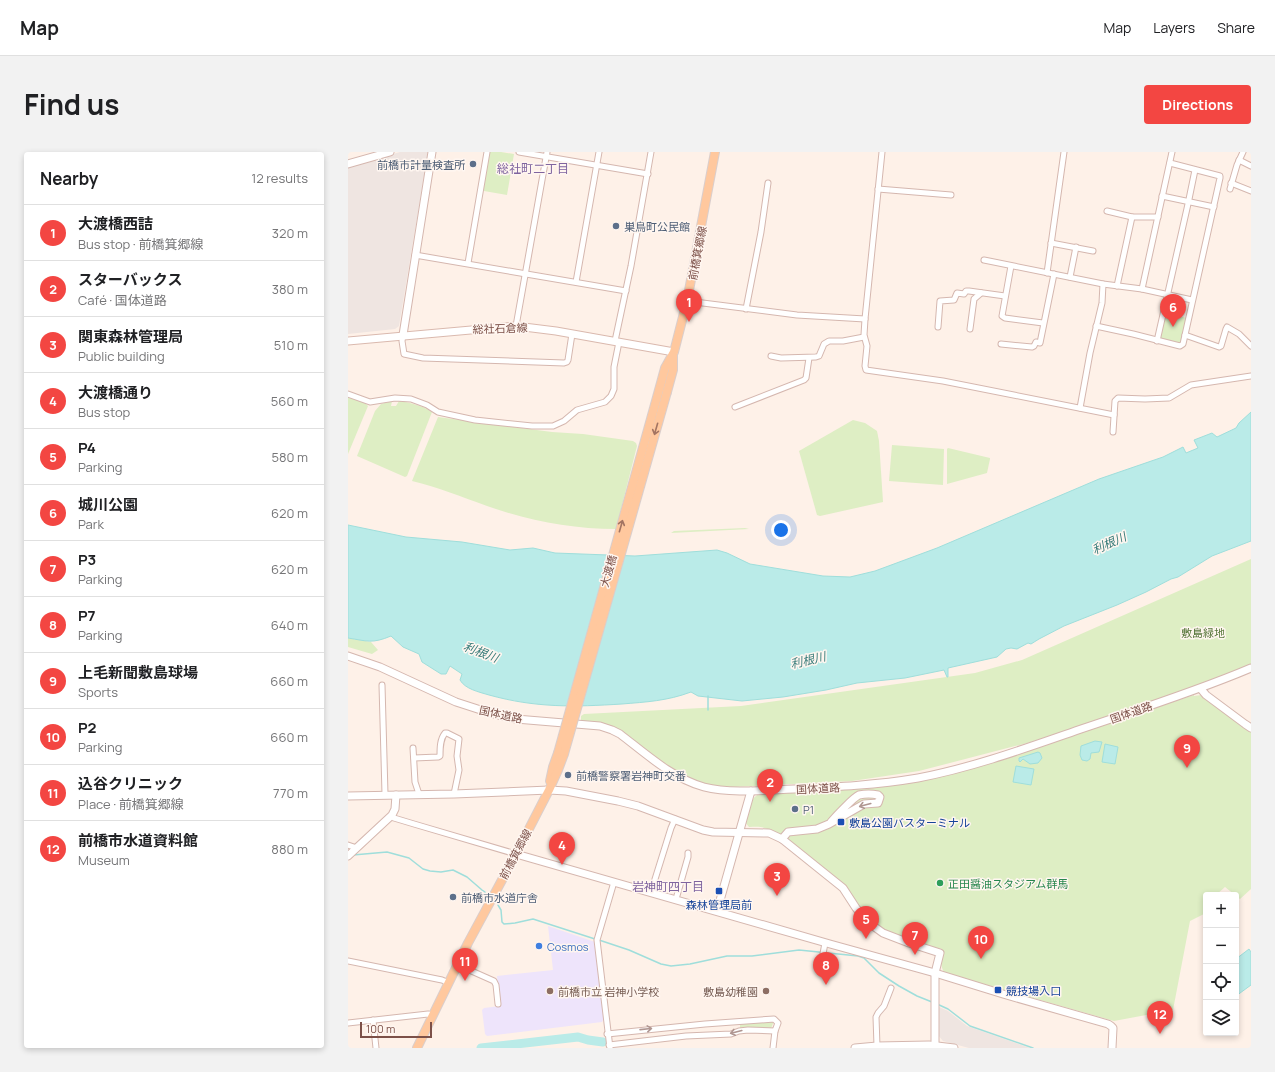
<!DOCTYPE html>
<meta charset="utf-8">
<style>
body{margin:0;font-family:Manrope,"Noto Sans JP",sans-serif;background:#f2f2f2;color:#202124}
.controls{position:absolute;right:12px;bottom:12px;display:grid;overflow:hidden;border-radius:4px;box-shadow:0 2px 6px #0003}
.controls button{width:36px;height:36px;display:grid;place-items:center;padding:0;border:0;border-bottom:1px solid #e0e0e0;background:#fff;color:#202124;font:20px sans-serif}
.scale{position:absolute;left:12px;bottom:10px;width:72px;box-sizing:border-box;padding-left:4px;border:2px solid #7c5048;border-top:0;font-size:11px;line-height:14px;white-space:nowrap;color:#7c5048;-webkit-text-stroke:3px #fff6f0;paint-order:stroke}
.you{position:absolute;left:433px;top:378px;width:14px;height:14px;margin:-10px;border:3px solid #fff;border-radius:50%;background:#1a73e8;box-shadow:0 0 0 6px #1a73e833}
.badge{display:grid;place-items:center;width:26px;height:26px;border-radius:50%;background:#f34642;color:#fff;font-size:13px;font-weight:700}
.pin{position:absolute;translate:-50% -33px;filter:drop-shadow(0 1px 2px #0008)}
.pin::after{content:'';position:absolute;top:21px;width:14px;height:12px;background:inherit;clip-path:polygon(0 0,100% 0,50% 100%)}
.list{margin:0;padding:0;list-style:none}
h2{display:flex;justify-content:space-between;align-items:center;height:52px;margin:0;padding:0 16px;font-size:17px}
h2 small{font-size:13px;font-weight:400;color:#757577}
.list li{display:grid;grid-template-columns:26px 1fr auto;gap:12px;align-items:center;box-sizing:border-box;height:56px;padding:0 16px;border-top:1px solid #e0e0e0}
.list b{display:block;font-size:15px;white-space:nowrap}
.list p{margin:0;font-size:13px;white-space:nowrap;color:#757577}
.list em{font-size:13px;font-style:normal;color:#757577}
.icon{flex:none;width:22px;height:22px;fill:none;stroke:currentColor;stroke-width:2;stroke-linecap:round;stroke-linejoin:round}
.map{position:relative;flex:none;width:903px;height:896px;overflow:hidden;border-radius:4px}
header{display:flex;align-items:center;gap:24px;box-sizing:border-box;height:56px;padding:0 20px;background:#fff;border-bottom:1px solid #e0e0e0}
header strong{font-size:19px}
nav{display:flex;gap:22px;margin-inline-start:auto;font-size:14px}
.intro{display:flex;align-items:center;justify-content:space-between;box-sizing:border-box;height:96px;padding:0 24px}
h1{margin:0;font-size:28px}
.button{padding:10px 18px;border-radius:4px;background:#f34642;color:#fff;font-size:14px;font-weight:700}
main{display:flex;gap:24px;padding:0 24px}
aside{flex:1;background:#fff;border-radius:4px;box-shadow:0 2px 6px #0003}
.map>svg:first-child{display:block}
.industrial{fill:#efe5e1}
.education{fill:#eee4fb}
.green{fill:#deeec4}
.water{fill:#baebe8;stroke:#9fdedb}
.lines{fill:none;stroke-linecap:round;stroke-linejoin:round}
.stream{stroke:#9fdedb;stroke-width:1.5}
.river{stroke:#baebe8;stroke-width:9}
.minor-casing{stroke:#d5b7af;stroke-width:7}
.tertiary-casing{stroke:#d5b7af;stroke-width:9}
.secondary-casing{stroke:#dab9ae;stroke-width:9}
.primary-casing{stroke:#dacecc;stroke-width:10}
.minor{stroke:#fff;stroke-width:5}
.tertiary{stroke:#fff;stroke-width:7}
.secondary{stroke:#fff;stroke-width:7}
.primary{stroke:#ffc89e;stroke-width:8}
.primary-bridge-casing{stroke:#dacecc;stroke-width:10;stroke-linecap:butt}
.primary-bridge{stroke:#ffc89e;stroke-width:8}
.oneway{stroke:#a37462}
.oneway2{stroke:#b09691}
.service-dot{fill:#5c6f8a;stroke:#fff6f0;stroke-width:1.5}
.transit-dot{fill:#1a4fb4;stroke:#fff6f0;stroke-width:1.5}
.leisure-dot{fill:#2e9e5b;stroke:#fff6f0;stroke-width:1.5}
.shop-dot{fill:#3f7fe0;stroke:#fff6f0;stroke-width:1.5}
.education-dot{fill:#8d6e63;stroke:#fff6f0;stroke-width:1.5}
.labels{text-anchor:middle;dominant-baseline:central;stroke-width:3;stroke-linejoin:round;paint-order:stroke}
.service-label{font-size:11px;fill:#4e5e75;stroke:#fff6f0;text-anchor:start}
.street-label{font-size:11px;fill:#7c5048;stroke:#fff6f0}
.park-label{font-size:11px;fill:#57773a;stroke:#fff6f0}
.transit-label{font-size:11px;fill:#164399;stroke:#fff6f0;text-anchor:start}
.leisure-label{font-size:11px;fill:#27864d;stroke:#fff6f0;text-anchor:start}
.shop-label{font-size:11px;fill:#366cbe;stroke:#fff6f0;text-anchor:start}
.education-label{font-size:11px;fill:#785e54;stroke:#fff6f0;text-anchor:start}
.neighbourhood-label{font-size:12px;fill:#7f649f;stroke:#fff6f0}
.water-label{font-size:12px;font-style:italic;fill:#377b79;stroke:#fff6f0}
</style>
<header>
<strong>Map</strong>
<nav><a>Map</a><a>Layers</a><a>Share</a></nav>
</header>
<div class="intro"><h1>Find us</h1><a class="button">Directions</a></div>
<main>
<aside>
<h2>Nearby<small>12 results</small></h2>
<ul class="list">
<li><span class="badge">1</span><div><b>大渡橋西詰</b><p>Bus stop · 前橋箕郷線</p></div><em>320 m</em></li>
<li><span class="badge">2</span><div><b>スターバックス</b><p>Café · 国体道路</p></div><em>380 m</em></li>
<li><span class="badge">3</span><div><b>関東森林管理局</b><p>Public building</p></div><em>510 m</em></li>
<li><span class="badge">4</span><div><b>大渡橋通り</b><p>Bus stop</p></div><em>560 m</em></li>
<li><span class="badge">5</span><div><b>P4</b><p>Parking</p></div><em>580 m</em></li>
<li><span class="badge">6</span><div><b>城川公園</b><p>Park</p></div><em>620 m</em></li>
<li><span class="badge">7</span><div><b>P3</b><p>Parking</p></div><em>620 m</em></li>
<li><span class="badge">8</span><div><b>P7</b><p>Parking</p></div><em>640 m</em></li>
<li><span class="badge">9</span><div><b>上毛新聞敷島球場</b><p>Sports</p></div><em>660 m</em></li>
<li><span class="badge">10</span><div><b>P2</b><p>Parking</p></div><em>660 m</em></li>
<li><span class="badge">11</span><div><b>込谷クリニック</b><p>Place · 前橋箕郷線</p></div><em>770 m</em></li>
<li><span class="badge">12</span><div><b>前橋市水道資料館</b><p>Museum</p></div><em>880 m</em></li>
</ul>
</aside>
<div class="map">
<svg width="903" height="896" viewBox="0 0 903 896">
<rect width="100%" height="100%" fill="#fef1e8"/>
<g class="industrial">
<polygon points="52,0 80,0 51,174 47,177 0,182 0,15"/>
<polygon points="591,855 600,859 619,874 682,896 621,896 595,889 590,883"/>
</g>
<polygon class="education" points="200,774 247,790 256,866 254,870 139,884 137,882 134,858 136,856 152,854 149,824 205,818"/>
<g class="green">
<polygon points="141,0 153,0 166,2 159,43 136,39 135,37"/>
<polygon points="817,161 839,166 833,190 831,192 813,188 811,185"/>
<polygon points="0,245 17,251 20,254 0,302"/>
<path d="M44,249L43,254H48L51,249C63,251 73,253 84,260L59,324L57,325L9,304L27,259L33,252Z"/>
<path d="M90,265L204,280L235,282L285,289L288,291L289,294L268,377C223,377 182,369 139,354C114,345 90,335 64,329Z"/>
<polygon points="505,268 517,271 529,279 531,289 535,350 472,364 469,363 451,299"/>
<polygon points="544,293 596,297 595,333 541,329"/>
<polygon points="600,296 642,306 642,307 639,321 599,332 599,297"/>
<polygon points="397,376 401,377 323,381 326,379"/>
<polygon points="903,407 903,512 843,537 683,590 571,619 504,629 384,635 358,633 335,624 274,581 233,570 233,564 236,562 393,554 627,521 674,508"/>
<polygon points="0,486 23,490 30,498 24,502 0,495"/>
<path d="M846,543V544L853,543L903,579V737L892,747L877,735L868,743H858V761L842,769L825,858L766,869L597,821C591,815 594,805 594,797C571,792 541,785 523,769C510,757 504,740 491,728C481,718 468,711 457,702C445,694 433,682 419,677C414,674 407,675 401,675L397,670C400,659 401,646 413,641L579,627L616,619Z"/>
<polygon points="426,869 422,879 392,878 392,872"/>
</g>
<g class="water">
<path d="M903,260V389L864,404L830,425L823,427L798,440L769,453L716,474L691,487L683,492L680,491L669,497L663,496L658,497L649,505L600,516V525H599L596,518L557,526L509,531L478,538L435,545L394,549L350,544L343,540C319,549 298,550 274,552C226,555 188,556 141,543C131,540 117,537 112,528L114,522L102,514L98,522H93L74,510L71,502L55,495L43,484C24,492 19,489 0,486V373L58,385L114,390L162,398L185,396L207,401L287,404L369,398L379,401L402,412L475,424L502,425L527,419L589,396L751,327L815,305L835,295L838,301L850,296L846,288L864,281L869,285L888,276L891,271Z"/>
<polygon points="747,589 754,590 751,600 743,601 742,607 739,609 734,608 732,603 733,594"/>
<polygon points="757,592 770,595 767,612 754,610"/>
<polygon points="690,600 692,601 694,606 690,611 682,612 675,607 672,610 671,609 671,606"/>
<polygon points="668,614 686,617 683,633 665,630"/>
<polygon points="901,797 903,800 903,833 888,844 888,807"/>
</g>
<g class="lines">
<g class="stream">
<polyline points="360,544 360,558"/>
<polyline points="5,703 39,700 61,706 75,717 82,719 93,720 105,718 119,725 134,738 137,740"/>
<polyline points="150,753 153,758 154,770 156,772 167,771 185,767 247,787"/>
<polyline points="251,788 281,798 313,812 323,814 342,812 379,804 404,804 451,798 510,804 516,806 531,821 551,834 569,844 584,850"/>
<polyline points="589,852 600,857 622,874 685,896"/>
</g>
<polyline class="river" points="133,896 230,885 240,888 255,890"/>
<g class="minor-casing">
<g id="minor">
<polyline points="171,0 300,22"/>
<polyline points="534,0 517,167 516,183 519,194 517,214 518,218 595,229 766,263"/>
<polyline points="891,8 903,14"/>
<polyline points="883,31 903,39"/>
<polyline points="530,37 603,43"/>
<polyline points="882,37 889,13 895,0"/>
<polyline points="814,44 866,55"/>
<polyline points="759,59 784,65"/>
<polyline points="703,91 745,99"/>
<polyline points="67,103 278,139"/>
<polyline points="636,108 755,132 794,137 844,148"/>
<polyline points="120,111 139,0"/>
<polyline points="663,114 654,164 657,166 695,171"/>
<polyline points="699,121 716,0"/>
<polyline points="722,125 728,95"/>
<polyline points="228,130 251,0"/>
<polyline points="769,134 784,65 810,65"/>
<polyline points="794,137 824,0"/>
<polyline points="339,149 449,163 517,167"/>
<polyline points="398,157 413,80 420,31"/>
<polyline points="168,174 199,0"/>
<polyline points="748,174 785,182 832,194 835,192 872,26 872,24 822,11"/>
<polyline points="590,175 592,149 606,148 609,141 616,142 618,139 621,139 657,144"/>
<polyline points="622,177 626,147 633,141"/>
<polyline points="55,183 54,189 56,202 75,206 216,211 219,210 220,208 224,182"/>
<polyline points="837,183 871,195 873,194 878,177 879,175 891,182 903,194"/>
<polyline points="267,189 283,114 303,0"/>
<polyline points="809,189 840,52 847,18"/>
<polyline points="653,192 684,195 686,194 688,190 692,191 706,122"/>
<polyline points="423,204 433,206 468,205 471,204 476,192 481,189 495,189 516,185"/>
<polyline points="0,242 22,250 47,246 63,247 79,253 90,260 127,268 184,274 205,274 216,269 229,258 257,250 263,244 266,237 266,215 271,190"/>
<polyline points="387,255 456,228 458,226 461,206"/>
<polyline points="732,256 742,201 754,151 755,132"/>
<polyline points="765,280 767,249 770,246 797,247 821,246 843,233 903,224"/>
<polyline points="34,533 37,642"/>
<polyline points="65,596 67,630 71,642"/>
<path d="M66,606L90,605L92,604C92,596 92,587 97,581H99L111,587L109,604L111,618L106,642"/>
<polyline points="44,663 46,666 66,672 168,702"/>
<polyline points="0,693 9,696"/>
<polyline points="303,740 323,676 327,667"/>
<polyline points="328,747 340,705 340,701"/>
<polyline points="0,809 94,828 101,831"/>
<polyline points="110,813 146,829 148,833 150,852"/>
<polyline points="472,818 477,791"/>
<polyline points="25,868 28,896"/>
<polyline points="0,871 80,862 85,863"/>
<polyline points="259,882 357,872 426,867 430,871 427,879 425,896"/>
<polyline points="261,893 338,884 383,882 391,879 400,878 427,879"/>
<polyline points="529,894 528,865 530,861 536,854 543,836"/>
<polyline points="262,896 249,788 266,730"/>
</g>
</g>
<g class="tertiary-casing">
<g id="tertiary">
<polyline points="0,12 42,0"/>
<polyline points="55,183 84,0"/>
<path d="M0,504L32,515L108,550L142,561L168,567L252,574L264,578L272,582C298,602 324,626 356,635C383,642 419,638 446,637C488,635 529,633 570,626C627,615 681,595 736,576C792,557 849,539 903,516"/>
<polyline points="853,537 858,543 897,572 903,576"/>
<polyline points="0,644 106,642 201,638 218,639 270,649 290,654 355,678 365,680 421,681 434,687 495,736 508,756 521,771 535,781 561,791 592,801 587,821 587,896"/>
<path d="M434,687L440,680L469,677L481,672L516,652L530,651L532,645L530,643C525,642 516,642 511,643C506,645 487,665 483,670"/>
<polyline points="168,702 482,792 587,821 655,842 760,872 763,874 765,876 764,896"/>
<polyline points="0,704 44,663 47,657 48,643"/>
<polyline points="369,759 403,639"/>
<polyline points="507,896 529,894 581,893 606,896"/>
</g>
</g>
<g class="secondary-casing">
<polyline id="secondary" points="0,189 168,174 208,179 326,200"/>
</g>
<g class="primary-casing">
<g id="primary">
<polyline points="311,238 317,216 326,200 339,149 367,0"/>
<polyline points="319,240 325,218 325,203"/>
<polyline points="202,629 205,615 210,601"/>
<polyline points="69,896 120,791 168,702 201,638 210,618 216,602"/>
</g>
</g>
<use href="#minor" class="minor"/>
<use href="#tertiary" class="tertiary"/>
<use href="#secondary" class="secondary"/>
<use href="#primary" class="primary"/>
<g class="primary-bridge-casing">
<g id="primary-bridge">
<polyline points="210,601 311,238"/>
<polyline points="216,602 319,240"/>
</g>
</g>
<use href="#primary-bridge" class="primary-bridge"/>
</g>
<defs><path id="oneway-shaft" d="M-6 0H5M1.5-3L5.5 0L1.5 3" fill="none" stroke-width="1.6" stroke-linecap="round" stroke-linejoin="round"/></defs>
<g class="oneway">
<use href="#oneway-shaft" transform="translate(308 277) rotate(106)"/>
<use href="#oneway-shaft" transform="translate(273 374) rotate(-74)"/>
</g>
<g class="oneway2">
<use href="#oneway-shaft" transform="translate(517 653) rotate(165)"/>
<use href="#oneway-shaft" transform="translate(298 877) rotate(-6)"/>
<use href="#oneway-shaft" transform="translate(388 880) rotate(166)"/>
</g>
<g class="service-dot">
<circle cx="125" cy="12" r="4"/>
<circle cx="268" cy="74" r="4"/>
<circle cx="220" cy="623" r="4"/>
<circle cx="447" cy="657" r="4"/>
<circle cx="105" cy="745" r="4"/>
</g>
<g class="transit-dot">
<rect x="489" y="666" width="8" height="8" rx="2"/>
<rect x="367" y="735" width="8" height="8" rx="2"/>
<rect x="646" y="834" width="8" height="8" rx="2"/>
</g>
<circle class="leisure-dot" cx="592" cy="731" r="4"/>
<circle class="shop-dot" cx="191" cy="794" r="4"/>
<g class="education-dot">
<circle cx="202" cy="839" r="4"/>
<circle cx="418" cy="839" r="4"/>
</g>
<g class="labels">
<g class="service-label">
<text x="117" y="12" text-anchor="end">前橋市計量検査所</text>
<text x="276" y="74">巣鳥町公民館</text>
<text x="228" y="623">前橋警察署岩神町交番</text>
<text x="455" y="657">P1</text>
<text x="113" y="745">前橋市水道庁舎</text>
</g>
<g class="street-label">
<text transform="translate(349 101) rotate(-79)">前橋箕郷線</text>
<text transform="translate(152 176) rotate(-2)">総社石倉線</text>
<text transform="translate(260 419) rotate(-74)">大渡橋</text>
<text transform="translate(783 560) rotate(-19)">国体道路</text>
<text transform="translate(153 562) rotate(12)">国体道路</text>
<text transform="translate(470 636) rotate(-3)">国体道路</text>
<text transform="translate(167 702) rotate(-62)">前橋箕郷線</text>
</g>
<g class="park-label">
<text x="855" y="480">敷島緑地</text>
</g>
<g class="transit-label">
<text x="501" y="670">敷島公園バスターミナル</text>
<text x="371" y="752" text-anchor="middle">森林管理局前</text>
<text x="658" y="838">競技場入口</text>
</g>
<g class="leisure-label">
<text x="600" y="731">正田醤油スタジアム群馬</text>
</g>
<g class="shop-label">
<text x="199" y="794">Cosmos</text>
</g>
<g class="education-label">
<text x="210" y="839">前橋市立 岩神小学校</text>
<text x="410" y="839" text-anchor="end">敷島幼稚園</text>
</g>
<g class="neighbourhood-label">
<text x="185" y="16">総社町二丁目</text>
<text x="320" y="734">岩神町四丁目</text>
</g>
<g class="water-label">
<text transform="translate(761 391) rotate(-24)">利根川</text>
<text transform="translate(133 500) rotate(21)">利根川</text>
<text transform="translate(460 508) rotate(-13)">利根川</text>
</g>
</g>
</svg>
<div class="controls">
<button>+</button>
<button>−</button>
<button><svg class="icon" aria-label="locate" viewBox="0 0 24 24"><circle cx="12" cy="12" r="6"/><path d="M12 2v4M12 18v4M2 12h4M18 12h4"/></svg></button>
<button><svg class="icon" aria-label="layers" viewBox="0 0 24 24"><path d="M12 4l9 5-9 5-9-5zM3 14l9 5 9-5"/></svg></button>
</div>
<div class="scale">100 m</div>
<div class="you"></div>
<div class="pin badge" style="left:341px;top:170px">1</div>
<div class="pin badge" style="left:422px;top:650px">2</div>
<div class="pin badge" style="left:429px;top:744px">3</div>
<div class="pin badge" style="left:214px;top:713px">4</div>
<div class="pin badge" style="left:518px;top:787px">5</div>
<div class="pin badge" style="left:825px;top:175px">6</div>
<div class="pin badge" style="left:567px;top:803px">7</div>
<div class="pin badge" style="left:478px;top:833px">8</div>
<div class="pin badge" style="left:839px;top:616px">9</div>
<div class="pin badge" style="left:633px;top:807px">10</div>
<div class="pin badge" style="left:117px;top:829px">11</div>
<div class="pin badge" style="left:812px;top:882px">12</div>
</div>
</main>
